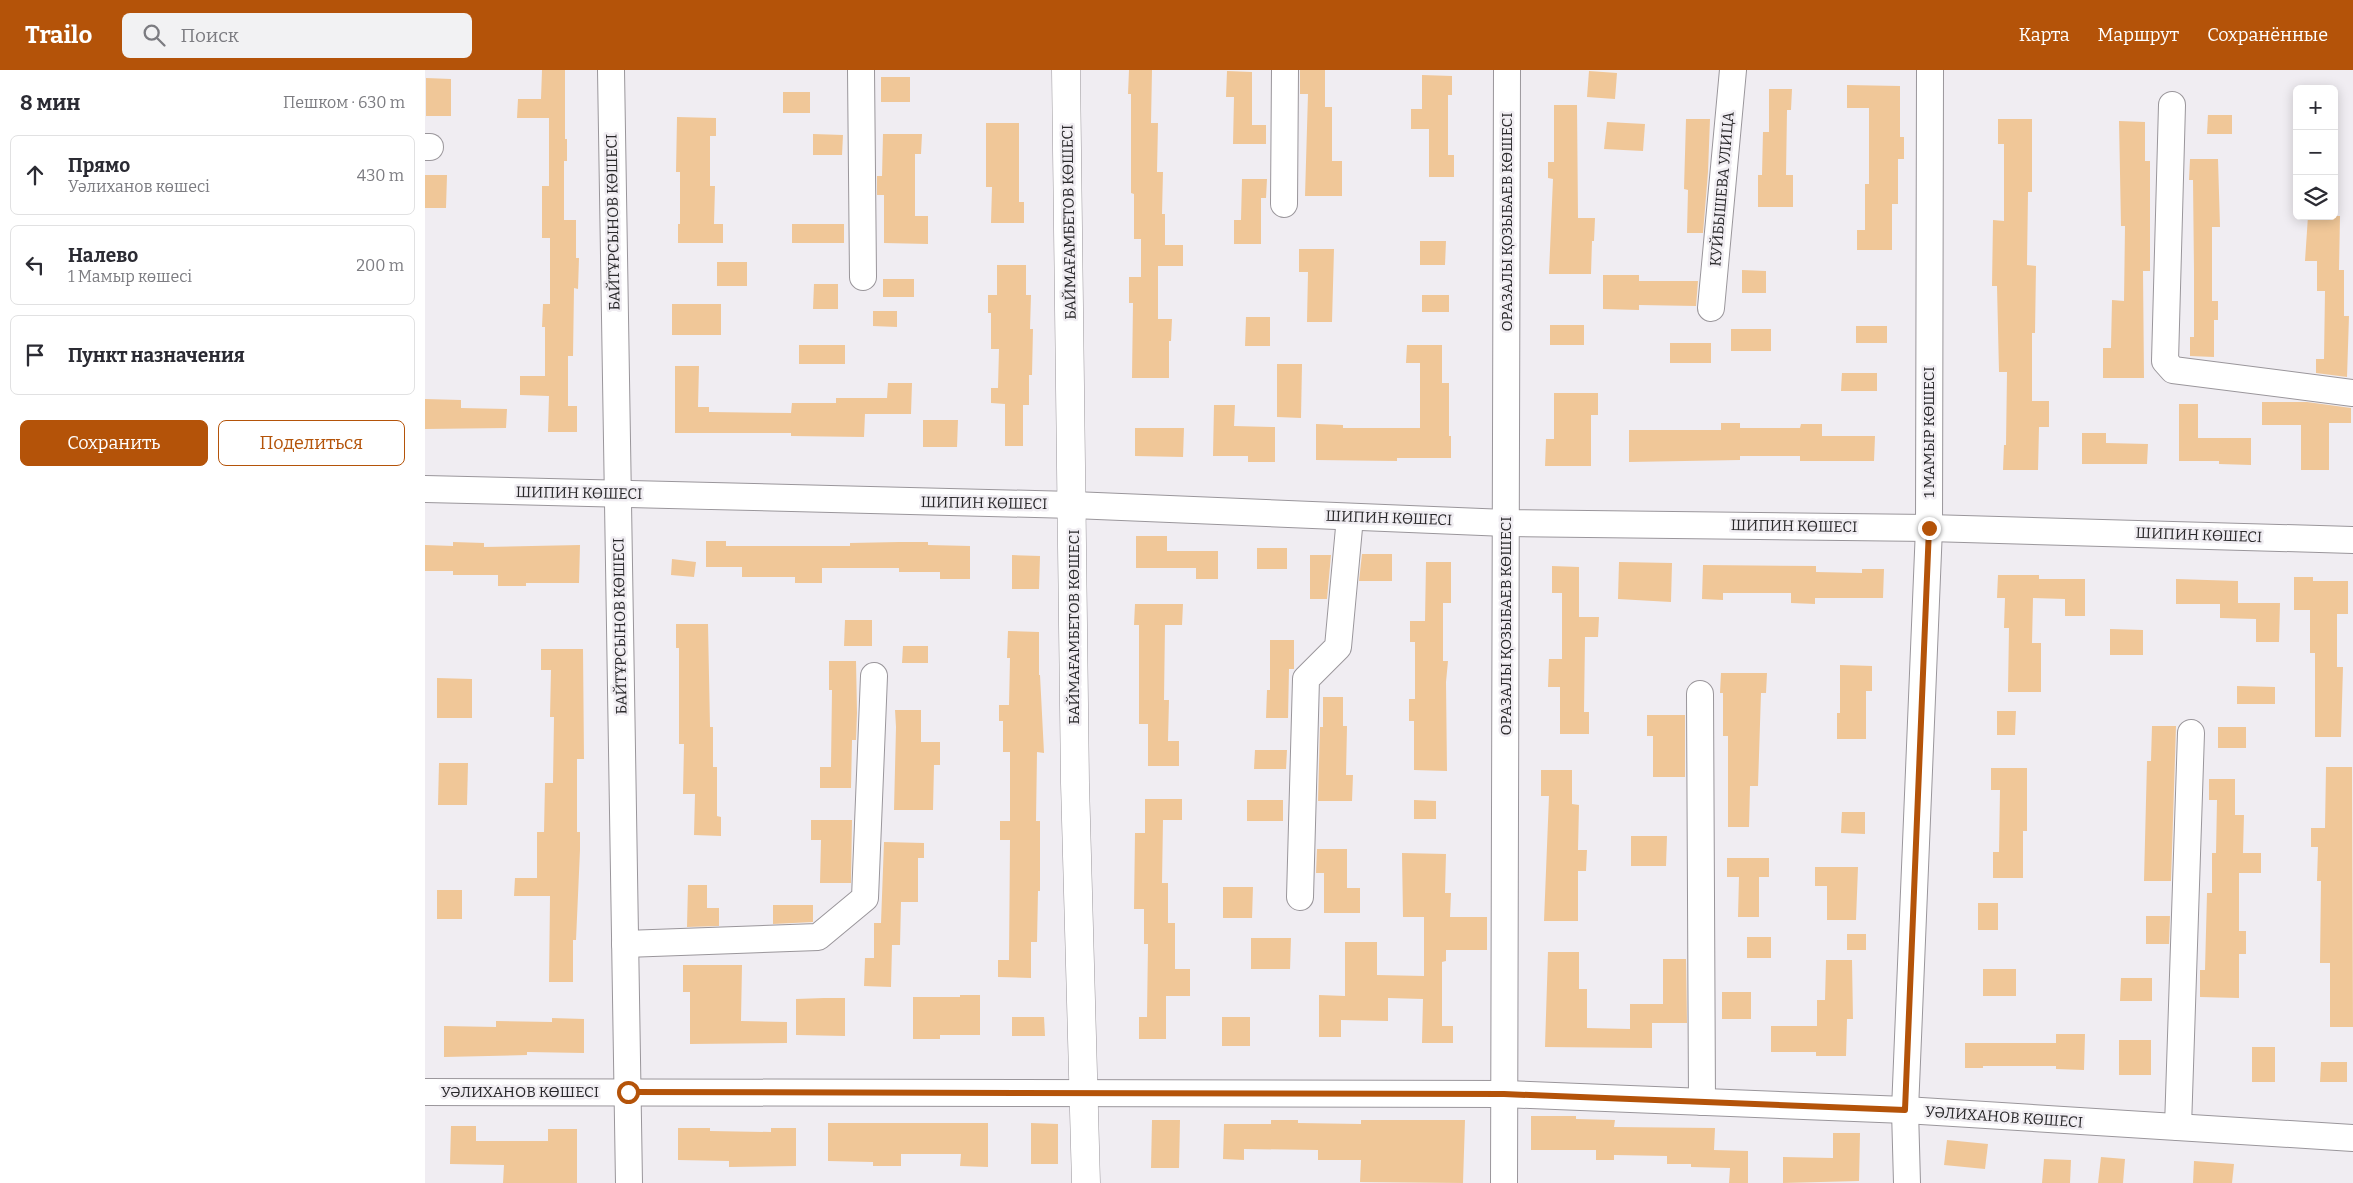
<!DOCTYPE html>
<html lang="ru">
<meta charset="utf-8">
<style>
body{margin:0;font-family:Bitter,serif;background:#f2f2f3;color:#2b2b33}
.controls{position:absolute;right:15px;top:15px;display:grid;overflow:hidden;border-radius:8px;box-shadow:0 2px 12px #0003}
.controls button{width:45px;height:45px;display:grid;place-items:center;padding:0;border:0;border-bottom:1px solid #e1e1e2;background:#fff;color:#2b2b33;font:25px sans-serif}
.stop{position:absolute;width:15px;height:15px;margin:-11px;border:4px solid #b45309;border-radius:50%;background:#fff}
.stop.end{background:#b45309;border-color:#fff;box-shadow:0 1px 5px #0008}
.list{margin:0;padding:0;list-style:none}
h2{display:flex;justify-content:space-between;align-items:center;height:65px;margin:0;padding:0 20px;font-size:21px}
h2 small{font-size:16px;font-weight:400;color:#7c7c81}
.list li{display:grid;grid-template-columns:32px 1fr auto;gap:15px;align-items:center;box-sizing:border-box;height:80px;margin:0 10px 10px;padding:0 10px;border:1px solid #e1e1e2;border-radius:8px}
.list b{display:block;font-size:19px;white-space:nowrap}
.list p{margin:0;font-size:16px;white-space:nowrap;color:#7c7c81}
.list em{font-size:16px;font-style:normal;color:#7c7c81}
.actions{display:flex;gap:10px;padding:15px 20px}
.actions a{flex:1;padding:11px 0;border:1px solid #b45309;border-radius:8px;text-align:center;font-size:18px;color:#b45309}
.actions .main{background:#b45309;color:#fff}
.icon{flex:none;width:28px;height:28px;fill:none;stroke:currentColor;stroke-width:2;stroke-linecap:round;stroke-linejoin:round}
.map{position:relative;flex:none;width:1928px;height:1113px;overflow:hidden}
header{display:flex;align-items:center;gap:30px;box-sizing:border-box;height:70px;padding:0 25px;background:#b45309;color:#fff}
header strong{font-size:24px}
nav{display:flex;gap:28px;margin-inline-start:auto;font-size:18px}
.search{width:350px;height:45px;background:#f2f2f3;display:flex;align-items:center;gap:12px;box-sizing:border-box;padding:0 18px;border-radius:8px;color:#7c7c81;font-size:19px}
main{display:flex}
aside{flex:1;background:#fff}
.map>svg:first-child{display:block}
.building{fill:#f0c798}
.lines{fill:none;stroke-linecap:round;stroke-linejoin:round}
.minor-casing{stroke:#9a969b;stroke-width:28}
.major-casing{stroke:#9a969b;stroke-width:29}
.minor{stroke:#fff;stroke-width:26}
.major{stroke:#fff;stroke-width:28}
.route{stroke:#b45309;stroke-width:6}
.labels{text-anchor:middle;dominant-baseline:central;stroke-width:5;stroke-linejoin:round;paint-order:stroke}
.street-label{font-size:15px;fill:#29282a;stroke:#f0edf2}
</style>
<header>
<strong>Trailo</strong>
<div class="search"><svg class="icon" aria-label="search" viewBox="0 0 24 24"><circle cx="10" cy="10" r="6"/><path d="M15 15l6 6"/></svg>Поиск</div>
<nav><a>Карта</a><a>Маршрут</a><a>Сохранённые</a></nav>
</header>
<main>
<aside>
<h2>8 мин<small>Пешком · 630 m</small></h2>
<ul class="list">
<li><svg class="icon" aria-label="ahead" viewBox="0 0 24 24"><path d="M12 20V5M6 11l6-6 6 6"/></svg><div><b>Прямо</b><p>Уәлиханов көшесі</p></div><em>430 m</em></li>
<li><svg class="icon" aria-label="left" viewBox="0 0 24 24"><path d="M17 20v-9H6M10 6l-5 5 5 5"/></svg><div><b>Налево</b><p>1 Мамыр көшесі</p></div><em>200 m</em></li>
<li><svg class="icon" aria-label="arrive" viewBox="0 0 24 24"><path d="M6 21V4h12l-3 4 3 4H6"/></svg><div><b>Пункт назначения</b></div></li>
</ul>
<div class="actions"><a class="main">Сохранить</a><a>Поделиться</a></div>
</aside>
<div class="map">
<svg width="1928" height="1113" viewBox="0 0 1928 1113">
<rect width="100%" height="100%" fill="#f0edf2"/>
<g class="building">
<polygon points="117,0 140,0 140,69 142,69 142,91 139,91 139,150 151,150 151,188 154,188 153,219 149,218 148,286 143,286 143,336 152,336 152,362 123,362 124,326 95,325 95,306 120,306 120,257 117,257 118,234 125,234 125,168 117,168 117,116 124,116 124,48 92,48 93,29 116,29"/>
<polygon points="704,0 727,0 726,53 733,53 732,102 738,102 737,144 740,144 740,175 758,175 758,196 733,196 733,249 747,249 746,271 744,271 744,308 707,308 708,233 704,233 704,207 716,207 716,169 709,169 709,124 706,123 706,24 703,24"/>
<polygon points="875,0 900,0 900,37 907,37 907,91 917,91 917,126 880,126 883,24 875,24"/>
<polygon points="802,1 827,2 827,55 841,55 841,74 808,74 809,27 801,27"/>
<polygon points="1164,1 1192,3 1190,29 1162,27"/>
<polygon points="997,5 1027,6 1027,25 1023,25 1023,85 1029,85 1029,107 1004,107 1004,59 986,59 986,39 997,39"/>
<rect x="456" y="7" width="29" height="25"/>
<polygon points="1,8 26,9 26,46 1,46"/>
<polygon points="1422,15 1475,16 1475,67 1479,67 1479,89 1473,89 1473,134 1467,134 1467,180 1432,180 1432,160 1440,160 1440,114 1444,114 1444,38 1422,38"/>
<polygon points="1344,19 1367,19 1366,40 1362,40 1361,105 1368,105 1368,137 1333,137 1333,105 1337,105 1338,62 1344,62"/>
<rect x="358" y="22" width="27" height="21"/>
<polygon points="1129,35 1152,35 1153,148 1170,148 1169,171 1167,171 1166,204 1124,204 1128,109 1123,108 1123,92 1129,92"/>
<polygon points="1783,45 1807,45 1807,64 1782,64"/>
<polygon points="252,47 291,48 291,66 285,66 285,116 290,116 289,154 298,154 298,173 253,173 253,154 255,154 255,102 251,102"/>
<polygon points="1261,49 1285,49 1283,102 1278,163 1262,163 1263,120 1259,119"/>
<polygon points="1573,49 1607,49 1607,122 1603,122 1602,195 1611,196 1610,263 1607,263 1607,331 1624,331 1624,357 1614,357 1613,400 1578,400 1579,375 1581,375 1582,302 1574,302 1572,216 1567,216 1568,150 1579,151 1579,74 1573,74"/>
<polygon points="1694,51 1720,52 1720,91 1725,91 1725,201 1718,201 1719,308 1678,308 1678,278 1686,278 1687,230 1699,231 1700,156 1696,156"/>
<polygon points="1182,52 1220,54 1218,81 1179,79"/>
<polygon points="561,53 594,53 594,132 599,132 599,153 566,153 567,117 561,117"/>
<polygon points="388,64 418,65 417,85 388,85"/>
<polygon points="458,64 497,64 496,84 490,84 490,146 503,146 503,174 459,173 459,125 452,125 452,106 457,106"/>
<polygon points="1765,89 1793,89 1795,157 1787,157 1787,231 1793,231 1793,250 1789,250 1789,287 1765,286 1765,267 1769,267 1769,201 1768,110 1764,110"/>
<polygon points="0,105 22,105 21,138 0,138"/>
<polygon points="817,109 842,109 841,128 836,128 836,174 809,174 809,150 816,150"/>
<polygon points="1883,146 1915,146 1914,200 1919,200 1919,246 1924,246 1922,307 1891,303 1891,289 1899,289 1900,221 1892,221 1892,191 1880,191"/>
<rect x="367" y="154" width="52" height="19"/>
<polygon points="995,171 1021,171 1020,195 995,195"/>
<polygon points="874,179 909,179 907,252 882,252 883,202 874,202"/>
<rect x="292" y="192" width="30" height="24"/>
<polygon points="572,195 601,195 601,225 606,225 605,259 608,259 607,305 604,305 604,335 598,335 598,376 580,376 580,334 566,333 566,318 573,318 574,279 566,279 566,243 563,243 563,225 572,225"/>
<polygon points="1317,200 1341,201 1341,223 1317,223"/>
<polygon points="1178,205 1214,205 1214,211 1273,211 1271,236 1214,235 1214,240 1178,239"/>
<rect x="458" y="209" width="31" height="18"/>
<polygon points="389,214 413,214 413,239 388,239"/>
<rect x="997" y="225" width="27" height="17"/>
<rect x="247" y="234" width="49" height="31"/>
<polygon points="448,241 472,241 472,257 448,256"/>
<polygon points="821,247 845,247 845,276 820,276"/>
<rect x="1125" y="255" width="34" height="20"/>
<rect x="1431" y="256" width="31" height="17"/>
<rect x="1306" y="259" width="40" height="22"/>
<rect x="1245" y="273" width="41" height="20"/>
<rect x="374" y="275" width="46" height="19"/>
<polygon points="982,275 1017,275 1017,313 1024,313 1024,366 1026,366 1026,388 972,388 972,391 891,390 891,354 918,355 918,358 995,358 995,293 981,293"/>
<polygon points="852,294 877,294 876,348 852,347"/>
<polygon points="250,296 274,296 273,337 284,337 284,342 366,343 367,333 411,333 411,328 462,328 463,313 487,313 486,344 440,344 439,367 366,366 366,363 250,363"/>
<polygon points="1417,303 1452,303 1452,321 1416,321"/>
<polygon points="1129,323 1173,323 1173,345 1166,345 1166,396 1120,396 1121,369 1129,369"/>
<polygon points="0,329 36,330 36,338 82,339 81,358 0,359"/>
<polygon points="1837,332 1882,332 1926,338 1926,353 1904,353 1904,400 1876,400 1876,355 1837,355"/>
<polygon points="1754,334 1773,334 1773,368 1826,368 1826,395 1794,394 1794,391 1754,391"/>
<polygon points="789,335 810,335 809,356 850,357 850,392 823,392 823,386 788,386"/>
<polygon points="498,350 533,350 532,377 498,377"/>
<polygon points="1296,353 1315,353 1315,358 1375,358 1376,354 1397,354 1397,366 1450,366 1449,391 1375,391 1375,386 1315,386 1315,390 1204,392 1204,360 1296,360"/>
<polygon points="710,358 759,358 758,387 710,386"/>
<polygon points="1657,363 1681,363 1681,373 1723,374 1722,394 1657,394"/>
<polygon points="711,466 742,466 742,481 793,481 793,509 771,509 771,498 711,498"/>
<polygon points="281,471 301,471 301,476 425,476 425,473 474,472 503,472 503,475 545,476 545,509 515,509 515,502 474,502 474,498 397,498 397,513 370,513 370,507 317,507 317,497 281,497"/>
<polygon points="28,472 59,473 59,477 155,475 154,513 101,513 101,516 73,516 73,505 28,505 28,501 0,501 0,475 28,476"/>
<rect x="832" y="478" width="30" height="21"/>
<polygon points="937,484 967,484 967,511 934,511"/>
<polygon points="587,485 615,486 614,519 587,519"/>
<polygon points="885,485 906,485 902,529 885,529"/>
<polygon points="247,489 271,492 269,507 246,505"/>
<polygon points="1001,492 1026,492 1026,533 1018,533 1018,591 1023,591 1021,612 1022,701 989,700 989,651 984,651 984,629 990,629 990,572 985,572 985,551 1000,551"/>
<polygon points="1194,492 1247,493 1246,532 1193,529"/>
<polygon points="1278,495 1391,496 1391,502 1437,503 1437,499 1459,499 1458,528 1390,528 1390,534 1366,533 1366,523 1298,523 1298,530 1277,529"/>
<polygon points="1127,496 1154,497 1154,547 1174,547 1173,567 1160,567 1159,642 1164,642 1164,664 1135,664 1135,617 1123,617 1124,589 1137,589 1137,523 1127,523"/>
<polygon points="1573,505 1614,505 1614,509 1660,509 1660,546 1640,546 1640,529 1608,528 1607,573 1616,573 1616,622 1583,622 1584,558 1579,558 1580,528 1572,528"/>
<polygon points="1869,507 1888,507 1888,511 1923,511 1923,544 1912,544 1912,597 1918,597 1916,667 1890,667 1890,583 1885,583 1885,540 1869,540"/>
<polygon points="1751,509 1813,511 1813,533 1855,533 1854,572 1831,572 1831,549 1795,548 1795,534 1751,534"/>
<polygon points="710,534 758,534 757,555 740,555 739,630 744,630 743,671 754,671 754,696 723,696 723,654 714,654 714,555 709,555"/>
<polygon points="420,550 447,550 447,576 419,576"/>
<polygon points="251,554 283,554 285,657 288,657 288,697 292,697 292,746 296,747 296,766 269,765 270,724 258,724 259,674 254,674 254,578 251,578"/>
<polygon points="1685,559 1718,560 1718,585 1685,585"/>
<polygon points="583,561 614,562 614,605 615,605 619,683 612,682 611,751 615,751 615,821 613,821 612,872 606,872 606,908 573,907 573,890 584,890 585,770 575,770 575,751 585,751 585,682 578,682 578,651 574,651 574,635 584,635 585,588 582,588"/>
<polygon points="845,570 869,570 869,599 864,599 863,648 841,648 842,620 845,620"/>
<polygon points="478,576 503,576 503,593 477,593"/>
<polygon points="116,579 158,579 159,689 152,689 152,762 155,762 155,780 151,870 148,870 148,912 124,912 125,826 89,826 90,808 112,808 112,762 119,762 120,713 128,713 129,647 125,647 126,600 116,600"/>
<polygon points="404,591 431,591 432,643 431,670 427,670 426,718 395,718 395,697 406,697 407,620 404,620"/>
<polygon points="1415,595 1447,596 1447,621 1441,621 1441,669 1412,669 1412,643 1415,643"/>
<polygon points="1296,603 1342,603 1341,623 1336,623 1333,716 1325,716 1324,757 1303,757 1303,666 1298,666 1298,623 1295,623"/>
<polygon points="12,608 47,609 47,648 12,648"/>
<polygon points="1812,616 1850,617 1850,634 1812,634"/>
<polygon points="898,627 918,627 918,656 922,656 921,705 928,705 927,731 893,731 895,657 898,657"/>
<polygon points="470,640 496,640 496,672 515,672 515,695 509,695 508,740 469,740 471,657"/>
<polygon points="1572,641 1591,641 1590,665 1572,665"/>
<polygon points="1222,645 1260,645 1260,707 1228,707 1228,666 1222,666"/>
<polygon points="1727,656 1751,656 1746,811 1719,811 1722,691 1726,691"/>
<rect x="1793" y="657" width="28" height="21"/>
<polygon points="830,680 862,680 861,699 829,699"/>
<polygon points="14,693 43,693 42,735 13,735"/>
<polygon points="1901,697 1927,697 1928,957 1905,957 1905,893 1895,893 1896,811 1892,811 1893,777 1886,777 1886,758 1900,758"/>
<polygon points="1566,698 1602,698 1602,761 1598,761 1598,808 1568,808 1568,782 1574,782 1575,720 1566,720"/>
<polygon points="1116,700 1147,700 1147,734 1154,735 1153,780 1162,780 1161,801 1153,801 1153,851 1119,851 1124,726 1116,726"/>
<polygon points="1784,709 1810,709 1810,745 1819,745 1818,783 1836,783 1836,803 1814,803 1814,861 1821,861 1821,884 1814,884 1814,928 1775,927 1775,900 1780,900 1782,823 1787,823 1787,783 1791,783 1792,730 1784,730"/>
<polygon points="720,729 757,729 757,750 738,750 737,813 743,813 743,853 750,853 750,899 765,899 765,926 741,926 741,969 714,969 714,947 722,947 723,874 719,874 719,839 709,839 710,763 720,763"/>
<rect x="822" y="730" width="36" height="21"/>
<polygon points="989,730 1011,731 1011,749 989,749"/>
<polygon points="1417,742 1440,742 1440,764 1416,763"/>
<polygon points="386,750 427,750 426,813 395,813 396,770 386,770"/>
<polygon points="1206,766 1242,766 1241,796 1206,796"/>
<polygon points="459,772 499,773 499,788 493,788 493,832 476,832 475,875 467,875 466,917 439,916 440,888 449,888 449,853 456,853"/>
<polygon points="892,779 922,779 922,818 935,818 935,843 899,843 899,803 891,803"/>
<polygon points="977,783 1021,784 1020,823 1026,823 1025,847 1062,847 1062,880 1021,880 1021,891 1017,892 1017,956 1028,956 1028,973 997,973 998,929 963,928 963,951 916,950 916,967 894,967 894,925 920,926 920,872 952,872 952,905 999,906 999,847 978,847"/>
<polygon points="1302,788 1344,788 1344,807 1334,807 1334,847 1313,847 1314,807 1302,807"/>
<polygon points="1390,797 1433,797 1431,850 1402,850 1402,816 1390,816"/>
<polygon points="263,815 282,815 282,838 294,838 294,856 262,857"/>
<polygon points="798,817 828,817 827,848 798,848"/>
<rect x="12" y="820" width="25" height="29"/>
<rect x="1553" y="833" width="20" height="27"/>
<polygon points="348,835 388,835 388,852 348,854"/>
<polygon points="1721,846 1745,846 1744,874 1721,874"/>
<rect x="1422" y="864" width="19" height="16"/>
<rect x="1322" y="867" width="24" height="21"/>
<polygon points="826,868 866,868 865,899 826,899"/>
<polygon points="1123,882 1154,882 1154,919 1162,919 1162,958 1205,959 1205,934 1238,934 1238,889 1261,889 1262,953 1227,953 1227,978 1120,977"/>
<polygon points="1401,890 1427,890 1428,949 1422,949 1421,986 1391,986 1391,982 1346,982 1346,956 1392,956 1392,930 1400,930"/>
<polygon points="258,895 317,895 316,951 362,952 362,973 265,974 265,922 258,922"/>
<rect x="1558" y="899" width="33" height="27"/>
<polygon points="1696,908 1727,908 1727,931 1695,931"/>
<rect x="1297" y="922" width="29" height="27"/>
<polygon points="535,925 555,925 555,965 515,965 515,969 488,969 488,927 535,927"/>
<polygon points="399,928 420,928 420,966 371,965 371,929"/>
<polygon points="587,947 619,947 620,966 587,966"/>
<rect x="797" y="947" width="28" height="29"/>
<polygon points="127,948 159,949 159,983 102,982 102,985 19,987 19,956 71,957 71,951 127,952"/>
<polygon points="1631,964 1660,964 1659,1000 1631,999 1631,996 1558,996 1558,998 1540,998 1540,973 1631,973"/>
<rect x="1694" y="970" width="32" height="35"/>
<rect x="1827" y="977" width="23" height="35"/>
<polygon points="1896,992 1922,992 1922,1012 1895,1012"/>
<polygon points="1106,1046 1151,1046 1151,1049 1190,1050 1189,1057 1290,1058 1289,1080 1323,1081 1323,1113 1304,1113 1305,1098 1266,1097 1266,1094 1242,1094 1242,1086 1189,1085 1189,1090 1171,1090 1171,1080 1106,1080"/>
<polygon points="727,1050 755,1050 754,1098 726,1098"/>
<polygon points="846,1050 873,1050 873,1053 936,1054 936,1050 1040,1050 1038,1113 935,1112 936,1090 893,1090 893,1080 819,1079 819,1090 798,1089 799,1054 846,1054"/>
<polygon points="403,1053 563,1053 563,1097 535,1096 536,1084 476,1084 476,1096 448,1096 448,1092 403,1091"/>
<polygon points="606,1053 633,1054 633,1094 606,1094"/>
<polygon points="26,1056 51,1056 51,1071 123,1071 123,1059 152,1059 152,1113 78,1113 79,1095 25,1094"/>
<polygon points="253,1058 285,1058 285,1061 346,1062 346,1058 371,1058 371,1096 304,1097 304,1091 253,1090"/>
<polygon points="1408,1063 1435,1063 1434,1111 1358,1113 1358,1087 1408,1088"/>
<polygon points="1522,1070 1563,1074 1560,1099 1519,1095"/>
<polygon points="1676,1087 1700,1089 1698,1113 1673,1113"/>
<polygon points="1619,1089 1646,1090 1645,1113 1617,1113"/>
<polygon points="1769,1091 1809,1094 1807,1113 1768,1113"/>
</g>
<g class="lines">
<g class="minor-casing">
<g id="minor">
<polyline points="186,0 204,1113"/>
<polyline points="436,0 438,207"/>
<polyline points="1747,35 1740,291 1748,300 1928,323"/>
<polyline points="0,77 5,77"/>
<polyline points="859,134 860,0"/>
<polyline points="1286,238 1308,0"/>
<polyline points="0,419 648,435 1081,453 1504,458 1928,470"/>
<polyline points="1275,624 1277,1032"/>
<polyline points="875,827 881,609 913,577 925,447"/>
<polyline points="200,874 393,867 440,828 449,606"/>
<polyline points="0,1022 1079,1024 1480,1040 1928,1068"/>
<polyline points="1753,1057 1766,663"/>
<polyline points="1079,1113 1082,0"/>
<polyline points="1482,1113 1480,1040 1504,458 1505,0"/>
</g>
</g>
<g class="major-casing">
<polyline id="major" points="641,0 650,713 661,1113"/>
</g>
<use href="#minor" class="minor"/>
<use href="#major" class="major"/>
</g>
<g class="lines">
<polyline class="route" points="203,1022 1079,1024 1480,1040 1504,458"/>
</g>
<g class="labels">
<g class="street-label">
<text transform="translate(1297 119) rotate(-85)">КУЙБЫШЕВА УЛИЦА</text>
<text transform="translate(188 152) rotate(-91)">БАЙТҰРСЫНОВ КӨШЕСІ</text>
<text transform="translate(644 152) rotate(-91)">БАЙМАҒАМБЕТОВ КӨШЕСІ</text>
<text transform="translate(1082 152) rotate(-90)">ОРАЗАЛЫ ҚОЗЫБАЕВ КӨШЕСІ</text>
<text transform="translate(1504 362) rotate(-90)">1 МАМЫР КӨШЕСІ</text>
<text transform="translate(154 423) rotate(1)">ШИПИН КӨШЕСІ</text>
<text transform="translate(559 433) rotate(1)">ШИПИН КӨШЕСІ</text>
<text transform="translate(964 448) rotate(2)">ШИПИН КӨШЕСІ</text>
<text transform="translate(1369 456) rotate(1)">ШИПИН КӨШЕСІ</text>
<text transform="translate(1774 465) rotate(2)">ШИПИН КӨШЕСІ</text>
<text transform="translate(195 556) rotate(-91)">БАЙТҰРСЫНОВ КӨШЕСІ</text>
<text transform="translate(1081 556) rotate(-90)">ОРАЗАЛЫ ҚОЗЫБАЕВ КӨШЕСІ</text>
<text transform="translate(649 557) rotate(-90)">БАЙМАҒАМБЕТОВ КӨШЕСІ</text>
<text x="95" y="1022">УӘЛИХАНОВ КӨШЕСІ</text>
<text transform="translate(1579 1047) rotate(4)">УӘЛИХАНОВ КӨШЕСІ</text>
</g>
</g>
</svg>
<div class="controls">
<button>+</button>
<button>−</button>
<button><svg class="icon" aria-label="layers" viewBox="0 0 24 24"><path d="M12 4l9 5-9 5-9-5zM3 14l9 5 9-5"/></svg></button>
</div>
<div class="stop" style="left:203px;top:1022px"></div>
<div class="stop end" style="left:1504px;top:458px"></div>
</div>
</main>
